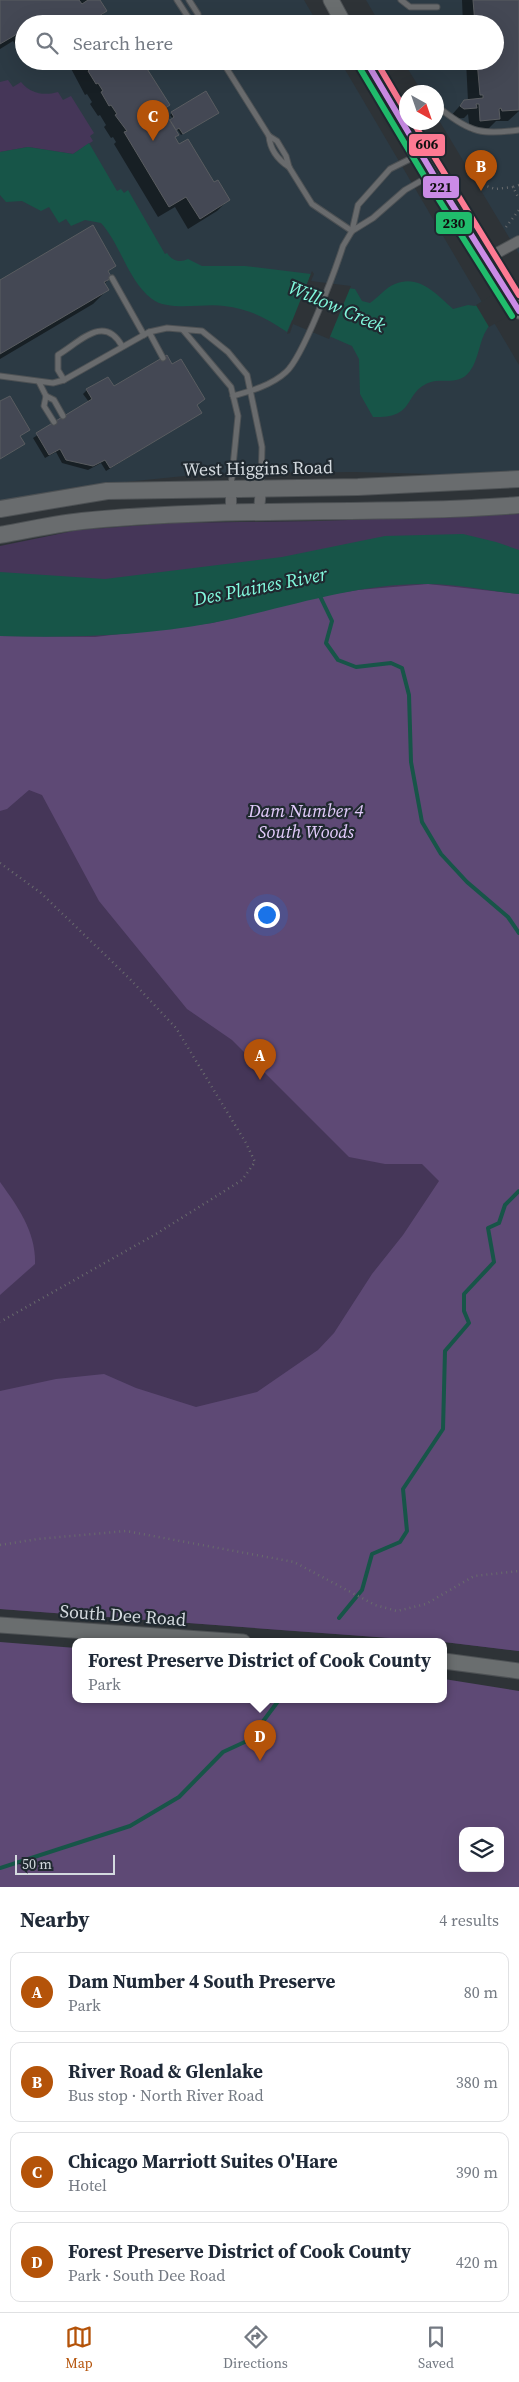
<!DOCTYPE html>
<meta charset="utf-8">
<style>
body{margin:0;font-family:"Source Serif 4",serif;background:#f6f6f7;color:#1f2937}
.controls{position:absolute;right:15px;bottom:15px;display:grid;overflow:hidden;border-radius:10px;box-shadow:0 5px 20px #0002}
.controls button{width:45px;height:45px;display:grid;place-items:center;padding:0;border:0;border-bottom:1px solid #e0e1e3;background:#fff;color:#1f2937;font:25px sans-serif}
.compass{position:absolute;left:399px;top:85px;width:45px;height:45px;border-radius:50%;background:#fff;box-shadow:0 5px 20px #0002;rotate:140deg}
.scale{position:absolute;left:15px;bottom:12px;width:100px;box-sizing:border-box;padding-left:5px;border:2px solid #d4dadf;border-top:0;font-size:14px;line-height:18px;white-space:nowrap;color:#d4dadf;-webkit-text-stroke:4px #202930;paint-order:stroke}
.you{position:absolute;left:266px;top:914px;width:18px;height:18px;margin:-12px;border:4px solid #fff;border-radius:50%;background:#1a73e8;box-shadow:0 0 0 8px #1a73e833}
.badge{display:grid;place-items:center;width:32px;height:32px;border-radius:50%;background:#b45309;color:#fff;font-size:16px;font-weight:700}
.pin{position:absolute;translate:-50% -41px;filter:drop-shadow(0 1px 2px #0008)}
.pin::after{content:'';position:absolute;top:26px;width:18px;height:15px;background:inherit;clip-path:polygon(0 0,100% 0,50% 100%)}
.popup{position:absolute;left:72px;top:1638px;width:375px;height:65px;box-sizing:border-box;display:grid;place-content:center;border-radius:10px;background:#fff;filter:drop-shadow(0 1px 4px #0005);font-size:16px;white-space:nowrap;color:#747a83}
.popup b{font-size:19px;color:#1f2937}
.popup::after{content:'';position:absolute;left:50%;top:100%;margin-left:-10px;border:10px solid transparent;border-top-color:#fff}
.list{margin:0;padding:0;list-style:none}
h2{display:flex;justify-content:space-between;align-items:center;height:65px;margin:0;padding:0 20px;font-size:21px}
h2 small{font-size:16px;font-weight:400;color:#747a83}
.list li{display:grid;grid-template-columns:32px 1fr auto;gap:15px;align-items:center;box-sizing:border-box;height:80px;margin:0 10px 10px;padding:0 10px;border:1px solid #e0e1e3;border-radius:10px}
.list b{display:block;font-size:19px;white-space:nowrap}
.list p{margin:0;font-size:16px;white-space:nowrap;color:#747a83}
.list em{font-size:16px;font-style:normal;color:#747a83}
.icon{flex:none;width:28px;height:28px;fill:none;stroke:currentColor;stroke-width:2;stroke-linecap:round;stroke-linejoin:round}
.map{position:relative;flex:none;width:519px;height:1887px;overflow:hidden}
.search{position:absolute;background:#fff;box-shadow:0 5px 20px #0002;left:15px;right:15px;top:15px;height:55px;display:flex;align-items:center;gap:12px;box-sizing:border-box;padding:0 18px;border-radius:28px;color:#747a83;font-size:19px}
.sheet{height:425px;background:#fff}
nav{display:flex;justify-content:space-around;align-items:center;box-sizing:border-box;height:70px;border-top:1px solid #e0e1e3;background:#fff;font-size:14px;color:#747a83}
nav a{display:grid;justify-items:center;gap:2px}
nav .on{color:#b45309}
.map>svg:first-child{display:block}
.built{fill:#2c3a44}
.green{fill:#453658}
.forest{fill:#5e4975;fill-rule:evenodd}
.water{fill:#175548}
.pier{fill:#2e3337}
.shadow{fill:#0007}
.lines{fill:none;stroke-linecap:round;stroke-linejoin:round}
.stream{stroke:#175548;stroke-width:4}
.building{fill:#444854;stroke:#595c60}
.lane-casing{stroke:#4d5154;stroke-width:7}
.street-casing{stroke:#4d5154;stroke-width:12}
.secondary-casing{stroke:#4d5154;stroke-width:17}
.primary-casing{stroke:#4d5154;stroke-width:18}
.path{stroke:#696b6d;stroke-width:2.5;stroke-dasharray:1 4;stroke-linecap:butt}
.lane{stroke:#696b6d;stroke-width:5}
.street{stroke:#696b6d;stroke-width:10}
.secondary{stroke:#6a6e6f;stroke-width:15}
.primary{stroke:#696c6e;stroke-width:16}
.bus-1-casing{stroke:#202930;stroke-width:10}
.bus-2-casing{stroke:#202930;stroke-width:10}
.bus-3-casing{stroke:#202930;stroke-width:10}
.bus-1{stroke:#ca8be6;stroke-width:6}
.bus-2{stroke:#20bc6c;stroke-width:6}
.bus-3{stroke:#fe7a93;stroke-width:6}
.labels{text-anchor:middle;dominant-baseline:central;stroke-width:4.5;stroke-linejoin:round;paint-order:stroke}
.street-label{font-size:18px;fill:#d4dadf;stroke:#202930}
.park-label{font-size:18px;font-style:italic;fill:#e3ccfc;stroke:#202930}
.water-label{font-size:19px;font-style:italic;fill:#82f9dd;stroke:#202930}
.line-badge{stroke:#202930;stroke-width:2}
.pale-badge-label{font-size:14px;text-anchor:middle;font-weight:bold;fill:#111}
</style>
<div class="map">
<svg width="519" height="1887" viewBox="0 0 519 1887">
<rect width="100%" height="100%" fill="#2e3337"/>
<g class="built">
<polygon points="0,0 304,0 318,24 24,24 24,61 340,61 519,365 519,473 476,475 353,472 204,474 76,487 0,501"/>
<polygon points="366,0 519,0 519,254 437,117 436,92 422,92 403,61 495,61 495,24 380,24"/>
</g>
<g class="green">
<path d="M8,80L13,87L21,82C31,94 44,96 58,92L63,100L71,96L94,133L90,136L93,141L73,154L28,147L0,152V82Z"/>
<polygon points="519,514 519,1651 444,1642 0,1609 0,546 78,530 173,523 319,521"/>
</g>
<g class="forest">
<polygon points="428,584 519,594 519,1651 444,1642 0,1609 0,1391 56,1379 104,1374 136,1388 196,1407 257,1392 318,1350 334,1333 372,1274 403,1235 439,1181 422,1164 385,1164 349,1157 232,1040 187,1009 99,901 42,795 29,790 7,809 0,811 0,636 95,637 212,623 320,596 358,590"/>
<path d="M0,1182C18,1207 36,1232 35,1264L0,1295Z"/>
<path d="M0,1642L76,1648V1700H444V1679L519,1691V1887H0ZM463,1831H500V1868H463Z"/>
</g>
<g class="water">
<path d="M89,143L117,191L121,189L124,193L128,190L165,254L167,253C172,261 180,263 188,259L202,266H245L311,274L308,283L355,289L362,301L370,303C378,298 386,287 395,284C419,274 436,294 453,309L468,305L475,306L519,280V309C510,314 492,320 487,329C479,341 479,359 470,371C458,387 443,377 428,383C403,394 416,419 373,417L360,394L359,359L352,346L292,320L287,332C266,318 250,309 224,306C204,303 169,312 152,299C128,281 121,245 101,223L85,220L71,226L66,219L59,223L49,207L41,211L22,201L6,202L0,195V152L28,147L73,154Z"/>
<path d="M463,534L496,542L519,550V594C489,591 458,584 428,584C354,583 284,609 212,623C142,636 71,638 0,636V572L105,579L282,557L385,536Z"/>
</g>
<g class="pier">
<polygon points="312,271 314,274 311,281 351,286 329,339 293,324 290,333 287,334"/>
<polygon points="519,279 519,310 489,327 476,305"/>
</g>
<g class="shadow">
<polygon points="0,0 99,0 106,11 93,24 24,24 24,43 17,47 13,41 0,49"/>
<polygon points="462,0 519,0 519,111 508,121 496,121 487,130 470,132 468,114 464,118 452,119 450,117 464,101 468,101 466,61 495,61 495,24 463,24"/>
<polygon points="67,61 145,61 143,64 168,105 159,114 162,120 169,122 173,119 170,115 172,113 205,93 216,114 181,135 177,129 175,131 174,138 228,200 217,211 188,229 175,207 158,217 114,144 116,142 113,137 111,138 104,127 106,125 100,115 98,116 90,104 92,102 87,94 85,95"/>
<polygon points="115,265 108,272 111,277 104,284 107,290 93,304 0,359 0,281"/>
<polygon points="114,387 196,406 200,413 106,471 101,463 88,470 62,463 56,452 45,458 33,438 89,402 83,394 87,390"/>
</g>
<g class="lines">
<g class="stream">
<polyline points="318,592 332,621 326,643 338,660 356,667 391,663 402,668 409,695 411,762 422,822 441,854 467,882 508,917 519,933"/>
<polyline points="339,1618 362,1590 372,1554 400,1542 407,1531 403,1489 443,1429 445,1351 469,1323 464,1311 464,1294 494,1262 488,1228 499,1223 505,1205 519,1191"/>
<polyline points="0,1868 130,1826 179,1797 223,1752 249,1740 279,1700"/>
</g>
</g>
<g class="building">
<polygon points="0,0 79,0 82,4 88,0 100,0 107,11 86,24 24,24 24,30 0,44"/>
<polygon points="473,0 519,0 519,110 502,111 501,108 499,109 500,119 480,121 479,104 476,104 477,108 464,109 460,106 464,100 483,98 483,95 480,95 477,61 495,61 495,24 475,24"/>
<polygon points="83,61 146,61 144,64 170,105 159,112 163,118 167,116 179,135 175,137 179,144 188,139 214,182 218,180 230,200 200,219 186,197 169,207 124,132 127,131 115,115 117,114 111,105 109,106 101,92 103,91 98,83 96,84 88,71 90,69"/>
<polygon points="206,91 219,113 183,134 179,128 176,130 170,120 174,117 171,112"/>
<polygon points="93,225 116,266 108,271 112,278 104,282 109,290 0,354 0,280"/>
<polygon points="167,355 172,364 181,359 205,399 197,405 202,413 110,468 105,460 93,466 66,460 60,449 49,455 36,433 92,399 86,389 108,377 114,386"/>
<polygon points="10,396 30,430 20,436 25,444 0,459 0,401"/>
</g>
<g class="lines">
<g class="lane-casing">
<g id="lane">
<polyline points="177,0 190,20 198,23"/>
<polyline points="189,0 198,14 198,24"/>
<polyline points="401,0 410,7 437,7"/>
<polyline points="222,61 269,136 277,141 286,156 289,167 312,204 352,231"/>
<path d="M442,110C471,133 483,135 519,130"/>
<path d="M269,136C270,150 277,159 289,167"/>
<polyline points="352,231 373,218 405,190 433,174"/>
<polyline points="112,278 144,335"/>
<polyline points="183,330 231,387 238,416 231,486"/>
<polyline points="149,332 163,358"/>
<polyline points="0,376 53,383 64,380 149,332 167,328 202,331 228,352 247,375 262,447 261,485"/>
<path d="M64,380L58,370V355C81,341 104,314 122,346"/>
<polyline points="39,382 46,396 54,400 63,416"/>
<polyline points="46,396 44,406 54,422"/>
<path d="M233,396C251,391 272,385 286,372C303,357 335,271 343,246L352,231L358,205L390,169L420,154"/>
</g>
</g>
<g class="street-casing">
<g id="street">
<polyline points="486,259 519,241"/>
<polyline points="231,490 231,512"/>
<polyline points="259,511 261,488"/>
</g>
</g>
<g class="secondary-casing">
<g id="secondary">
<polyline points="331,0 344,24"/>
<polyline points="366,61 433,174 519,311"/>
<polyline points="0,1625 243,1642"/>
<polyline points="444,1661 519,1671"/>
</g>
</g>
<g class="primary-casing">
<g id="primary">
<polyline points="0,509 107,491 358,487 519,479"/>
<path d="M0,535C27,530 55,524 82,521C227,506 374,516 519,505"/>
</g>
</g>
<g class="path">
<polyline points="478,183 495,189 513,187"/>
<polyline points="519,185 513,187 519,199"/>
<polyline points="506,227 519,210"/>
<polyline points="0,863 41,893 129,978 176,1028 246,1143 255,1162 242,1180 156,1234 0,1322"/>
<polyline points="0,1545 38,1539 126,1531 294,1562 375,1605 397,1611 426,1604 474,1576 519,1571"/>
</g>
<use href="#lane" class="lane"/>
<use href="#street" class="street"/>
<use href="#secondary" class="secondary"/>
<use href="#primary" class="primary"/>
<g class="bus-1-casing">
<polyline id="bus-1" points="366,61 433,174 519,311"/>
</g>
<g class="bus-2-casing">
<polyline id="bus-2" points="358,65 426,179 512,316"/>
</g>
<g class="bus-3-casing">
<g id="bus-3">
<polyline points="376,61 406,112"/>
<polyline points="413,122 519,295"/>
</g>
</g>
<use href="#bus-1" class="bus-1"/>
<use href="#bus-2" class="bus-2"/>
<use href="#bus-3" class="bus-3"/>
</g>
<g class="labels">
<g class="street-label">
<text transform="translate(258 468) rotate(-1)">West Higgins Road</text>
<text transform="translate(123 1615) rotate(4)">South Dee Road</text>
</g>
<g class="park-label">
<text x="306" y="810">Dam Number 4<tspan x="306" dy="21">South Woods</tspan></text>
</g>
<g class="water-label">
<text transform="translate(337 306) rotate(23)">Willow Creek</text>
<text transform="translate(260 586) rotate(-11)">Des Plaines River</text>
</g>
</g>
<g class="line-badge">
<rect x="408" y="133" width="38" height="24" rx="5" fill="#fe7a93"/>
<rect x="422" y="175" width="38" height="24" rx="5" fill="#ca8be6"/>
<rect x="435" y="211" width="38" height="24" rx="5" fill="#20bc6c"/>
</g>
<g class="pale-badge-label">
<text x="427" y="149">606</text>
<text x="441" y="192">221</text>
<text x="454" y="228">230</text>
</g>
</svg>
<div class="controls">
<button><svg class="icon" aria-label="layers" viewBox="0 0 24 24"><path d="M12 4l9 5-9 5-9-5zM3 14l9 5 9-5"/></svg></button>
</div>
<svg class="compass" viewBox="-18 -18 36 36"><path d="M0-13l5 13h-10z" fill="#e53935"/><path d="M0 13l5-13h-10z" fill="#747a83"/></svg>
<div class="scale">50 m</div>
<div class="you"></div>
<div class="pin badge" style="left:260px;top:1080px">A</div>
<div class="pin badge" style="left:481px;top:191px">B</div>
<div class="pin badge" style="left:153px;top:141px">C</div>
<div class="pin badge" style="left:260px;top:1761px">D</div>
<div class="popup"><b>Forest Preserve District of Cook County</b>Park</div>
<div class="search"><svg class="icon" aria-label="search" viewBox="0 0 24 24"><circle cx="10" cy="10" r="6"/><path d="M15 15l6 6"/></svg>Search here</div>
</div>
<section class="sheet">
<h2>Nearby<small>4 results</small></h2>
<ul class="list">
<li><span class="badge">A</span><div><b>Dam Number 4 South Preserve</b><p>Park</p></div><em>80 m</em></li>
<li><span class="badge">B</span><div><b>River Road &amp; Glenlake</b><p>Bus stop · North River Road</p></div><em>380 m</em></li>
<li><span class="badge">C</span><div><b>Chicago Marriott Suites O'Hare</b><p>Hotel</p></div><em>390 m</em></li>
<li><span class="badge">D</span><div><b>Forest Preserve District of Cook County</b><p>Park · South Dee Road</p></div><em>420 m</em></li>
</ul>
</section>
<nav>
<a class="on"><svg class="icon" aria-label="map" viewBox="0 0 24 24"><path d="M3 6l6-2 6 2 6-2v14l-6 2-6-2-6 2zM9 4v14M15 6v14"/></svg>Map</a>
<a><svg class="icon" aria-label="directions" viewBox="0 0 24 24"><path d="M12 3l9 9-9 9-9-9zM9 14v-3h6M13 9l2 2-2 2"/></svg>Directions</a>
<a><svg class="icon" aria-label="saved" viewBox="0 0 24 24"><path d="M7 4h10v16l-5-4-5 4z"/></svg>Saved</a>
</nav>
